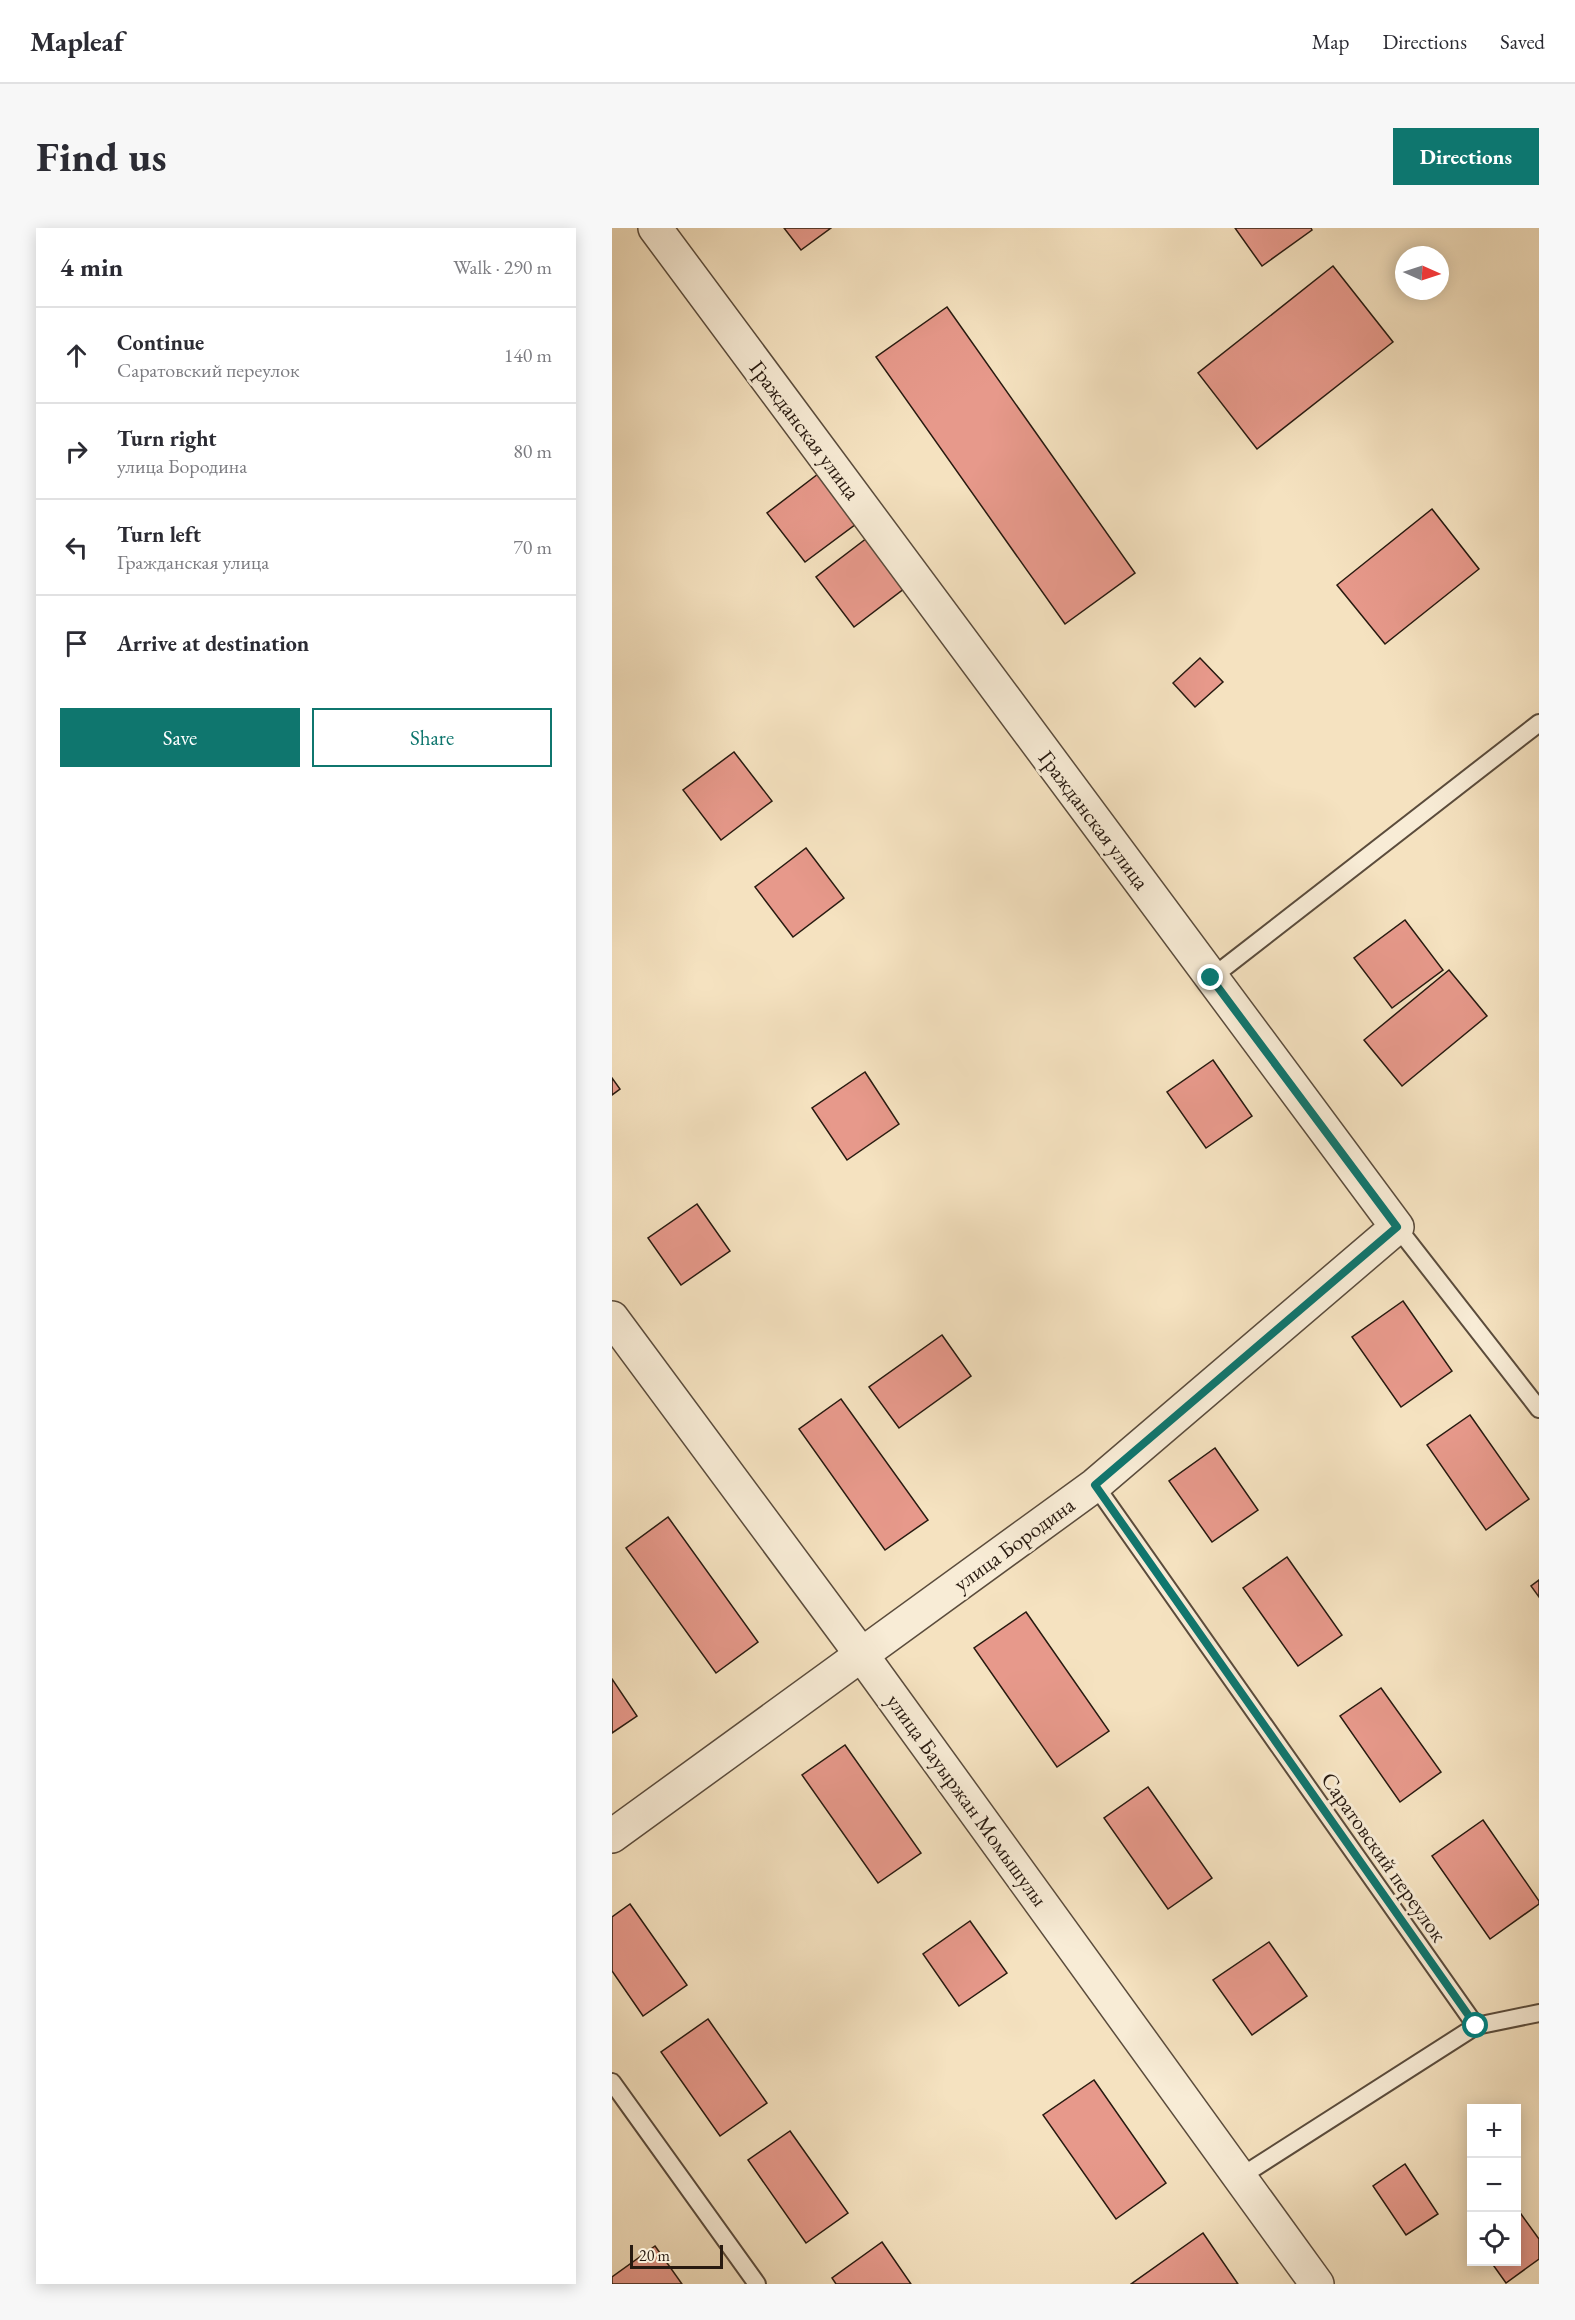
<!DOCTYPE html>
<meta charset="utf-8">
<style>
body{margin:0;font-family:"EB Garamond",serif;background:#f7f7f7;color:#2b2b33}
.controls{position:absolute;right:18px;bottom:18px;display:grid;overflow:hidden;border-radius:0px;box-shadow:0 3px 15px #0003}
.controls button{width:54px;height:54px;display:grid;place-items:center;padding:0;border:0;border-bottom:2px solid #e1e1e2;background:#fff;color:#2b2b33;font:30px sans-serif}
.compass{position:absolute;left:783px;top:18px;width:54px;height:54px;border-radius:50%;background:#fff;box-shadow:0 3px 15px #0003;rotate:93deg}
.scale{position:absolute;left:18px;bottom:15px;width:93px;box-sizing:border-box;padding-left:6px;border:3px solid #281a10;border-top:0;font-size:16px;line-height:21px;white-space:nowrap;color:#281a10;-webkit-text-stroke:4px #f8ecd6;paint-order:stroke}
.stop{position:absolute;width:18px;height:18px;margin:-14px;border:4px solid #0f766e;border-radius:50%;background:#fff}
.stop.end{background:#0f766e;border-color:#fff;box-shadow:0 2px 6px #0008}
.list{margin:0;padding:0;list-style:none}
h2{display:flex;justify-content:space-between;align-items:center;height:78px;margin:0;padding:0 24px;font-size:26px}
h2 small{font-size:20px;font-weight:400;color:#7c7c81}
.list li{display:grid;grid-template-columns:39px 1fr auto;gap:18px;align-items:center;box-sizing:border-box;height:96px;padding:0 24px;border-top:2px solid #e1e1e2}
.list b{display:block;font-size:22px;white-space:nowrap}
.list p{margin:0;font-size:20px;white-space:nowrap;color:#7c7c81}
.list em{font-size:20px;font-style:normal;color:#7c7c81}
.actions{display:flex;gap:12px;padding:18px 24px}
.actions a{flex:1;padding:14px 0;border:2px solid #0f766e;border-radius:0px;text-align:center;font-size:21px;color:#0f766e}
.actions .main{background:#0f766e;color:#fff}
.icon{flex:none;width:33px;height:33px;fill:none;stroke:currentColor;stroke-width:2;stroke-linecap:round;stroke-linejoin:round}
.map{position:relative;flex:none;width:927px;height:2056px;overflow:hidden;border-radius:0px}
header{display:flex;align-items:center;gap:36px;box-sizing:border-box;height:84px;padding:0 30px;background:#fff;border-bottom:2px solid #e1e1e2}
header strong{font-size:28px}
nav{display:flex;gap:33px;margin-inline-start:auto;font-size:21px}
.intro{display:flex;align-items:center;justify-content:space-between;box-sizing:border-box;height:144px;padding:0 36px}
h1{margin:0;font-size:42px}
.button{padding:15px 27px;border-radius:0px;background:#0f766e;color:#fff;font-size:21px;font-weight:700}
main{display:flex;gap:36px;padding:0 36px}
aside{flex:1;background:#fff;border-radius:0px;box-shadow:0 3px 15px #0003}
.map>svg:first-child{display:block}
.building{fill:#e7998b;stroke:#281a10;stroke-width:1.5}
.lines{fill:none;stroke-linecap:round;stroke-linejoin:round}
.service-casing{stroke:#5b4c3c;stroke-width:20}
.minor-casing{stroke:#5b4c3c;stroke-width:36}
.tertiary-casing{stroke:#5b4c3c;stroke-width:36}
.service{stroke:#f8ecd6;stroke-width:16}
.minor{stroke:#f8ecd6;stroke-width:33}
.tertiary{stroke:#f8ecd6;stroke-width:33}
.route{stroke:#0f766e;stroke-width:8}
.labels{text-anchor:middle;dominant-baseline:central;stroke-width:6;stroke-linejoin:round;paint-order:stroke}
.street-label{font-size:22px;fill:#281a10;stroke:#f8ecd6}
</style>
<header>
<strong>Mapleaf</strong>
<nav><a>Map</a><a>Directions</a><a>Saved</a></nav>
</header>
<div class="intro"><h1>Find us</h1><a class="button">Directions</a></div>
<main>
<aside>
<h2>4 min<small>Walk · 290 m</small></h2>
<ul class="list">
<li><svg class="icon" aria-label="ahead" viewBox="0 0 24 24"><path d="M12 20V5M6 11l6-6 6 6"/></svg><div><b>Continue</b><p>Саратовский переулок</p></div><em>140 m</em></li>
<li><svg class="icon" aria-label="right" viewBox="0 0 24 24"><path d="M7 20v-9h11M14 6l5 5-5 5"/></svg><div><b>Turn right</b><p>улица Бородина</p></div><em>80 m</em></li>
<li><svg class="icon" aria-label="left" viewBox="0 0 24 24"><path d="M17 20v-9H6M10 6l-5 5 5 5"/></svg><div><b>Turn left</b><p>Гражданская улица</p></div><em>70 m</em></li>
<li><svg class="icon" aria-label="arrive" viewBox="0 0 24 24"><path d="M6 21V4h12l-3 4 3 4H6"/></svg><div><b>Arrive at destination</b></div></li>
</ul>
<div class="actions"><a class="main">Save</a><a>Share</a></div>
</aside>
<div class="map">
<svg width="927" height="2056" viewBox="0 0 927 2056">
<rect width="100%" height="100%" fill="#f5e2c0"/>
<filter id="stains"><feTurbulence type="fractalNoise" baseFrequency=".00333" numOctaves="4"/><feColorMatrix values="0 0 0 0 .2 0 0 0 0 .09 0 0 0 0 .02 0 0 0 .5 -.17"/></filter>
<radialGradient id="worn" r=".72"><stop offset=".6" stop-color="#630" stop-opacity="0"/><stop offset="1" stop-color="#630" stop-opacity=".3"/></radialGradient>
<g class="building">
<polygon points="172,0 219,0 189,22"/>
<polygon points="623,0 699,0 700,2 650,38"/>
<polygon points="721,38 781,114 645,221 586,145"/>
<polygon points="335,79 523,345 453,396 264,129"/>
<polygon points="206,246 244,296 193,334 155,285"/>
<polygon points="820,281 867,341 773,416 725,357"/>
<polygon points="255,310 293,360 242,399 204,349"/>
<polygon points="588,430 611,454 583,479 561,455"/>
<polygon points="122,524 160,573 109,612 71,562"/>
<polygon points="194,620 232,670 181,709 143,659"/>
<polygon points="793,692 831,742 780,780 742,730"/>
<polygon points="837,742 875,788 790,858 752,812"/>
<polygon points="601,832 640,888 594,920 555,864"/>
<polygon points="253,844 287,896 235,932 200,880"/>
<polygon points="0,850 8,861 0,867"/>
<polygon points="85,976 118,1023 69,1057 36,1010"/>
<polygon points="791,1073 840,1143 789,1179 740,1109"/>
<polygon points="330,1107 359,1148 287,1200 257,1159"/>
<polygon points="229,1171 316,1292 273,1322 187,1201"/>
<polygon points="858,1187 917,1271 874,1302 815,1217"/>
<polygon points="603,1220 646,1282 600,1314 557,1253"/>
<polygon points="56,1289 146,1414 104,1445 14,1320"/>
<polygon points="675,1329 730,1407 686,1438 631,1360"/>
<polygon points="927,1352 927,1369 919,1358"/>
<polygon points="414,1384 497,1503 445,1539 362,1420"/>
<polygon points="0,1451 25,1488 0,1505"/>
<polygon points="769,1460 829,1544 788,1574 728,1488"/>
<polygon points="233,1517 309,1625 266,1655 190,1547"/>
<polygon points="536,1559 600,1650 556,1681 492,1590"/>
<polygon points="871,1592 927,1673 927,1676 878,1711 820,1628"/>
<polygon points="18,1676 75,1757 31,1788 0,1743 0,1689"/>
<polygon points="358,1693 395,1745 347,1778 311,1726"/>
<polygon points="657,1714 695,1768 640,1807 601,1752"/>
<polygon points="96,1791 155,1875 108,1908 49,1824"/>
<polygon points="482,1852 554,1955 504,1991 431,1887"/>
<polygon points="178,1903 236,1985 194,2015 136,1932"/>
<polygon points="793,1936 826,1986 794,2007 761,1958"/>
<polygon points="909,1986 927,2011 927,2031 894,2055 879,2034 904,2034 904,1989"/>
<polygon points="591,2005 626,2056 519,2056"/>
<polygon points="270,2014 299,2056 224,2056 220,2050"/>
<polygon points="43,2018 70,2056 0,2056 0,2049"/>
</g>
<g class="lines">
<g class="service-casing">
<g id="service">
<polyline points="599,750 927,495"/>
<polyline points="785,999 927,1181"/>
<polyline points="483,1257 864,1798 628,1949"/>
<polyline points="864,1798 927,1785"/>
<polyline points="0,1854 145,2056"/>
</g>
</g>
<g class="minor-casing">
<polyline id="minor" points="0,1608 483,1257 785,999 43,0"/>
</g>
<g class="tertiary-casing">
<polyline id="tertiary" points="0,1090 249,1426 705,2056"/>
</g>
<use href="#service" class="service"/>
<use href="#minor" class="minor"/>
<use href="#tertiary" class="tertiary"/>
</g>
<g class="lines">
<polyline class="route" points="599,750 785,999 483,1257 864,1798"/>
</g>
<g class="labels">
<g class="street-label">
<text transform="translate(193 202) rotate(53)">Гражданская улица</text>
<text transform="translate(482 592) rotate(53)">Гражданская улица</text>
<text transform="translate(402 1316) rotate(-36)">улица Бородина</text>
<text transform="translate(355 1572) rotate(54)">улица Бауыржан Момышулы</text>
<text transform="translate(772 1629) rotate(55)">Саратовский переулок</text>
</g>
</g>
<rect width="100%" height="100%" filter="url(#stains)"/>
<rect width="100%" height="100%" fill="url(#worn)"/>
</svg>
<div class="controls">
<button>+</button>
<button>−</button>
<button><svg class="icon" aria-label="locate" viewBox="0 0 24 24"><circle cx="12" cy="12" r="6"/><path d="M12 2v4M12 18v4M2 12h4M18 12h4"/></svg></button>
</div>
<svg class="compass" viewBox="-18 -18 36 36"><path d="M0-13l5 13h-10z" fill="#e53935"/><path d="M0 13l5-13h-10z" fill="#7c7c81"/></svg>
<div class="scale">20 m</div>
<div class="stop" style="left:864px;top:1798px"></div>
<div class="stop end" style="left:599px;top:750px"></div>
</div>
</main>
